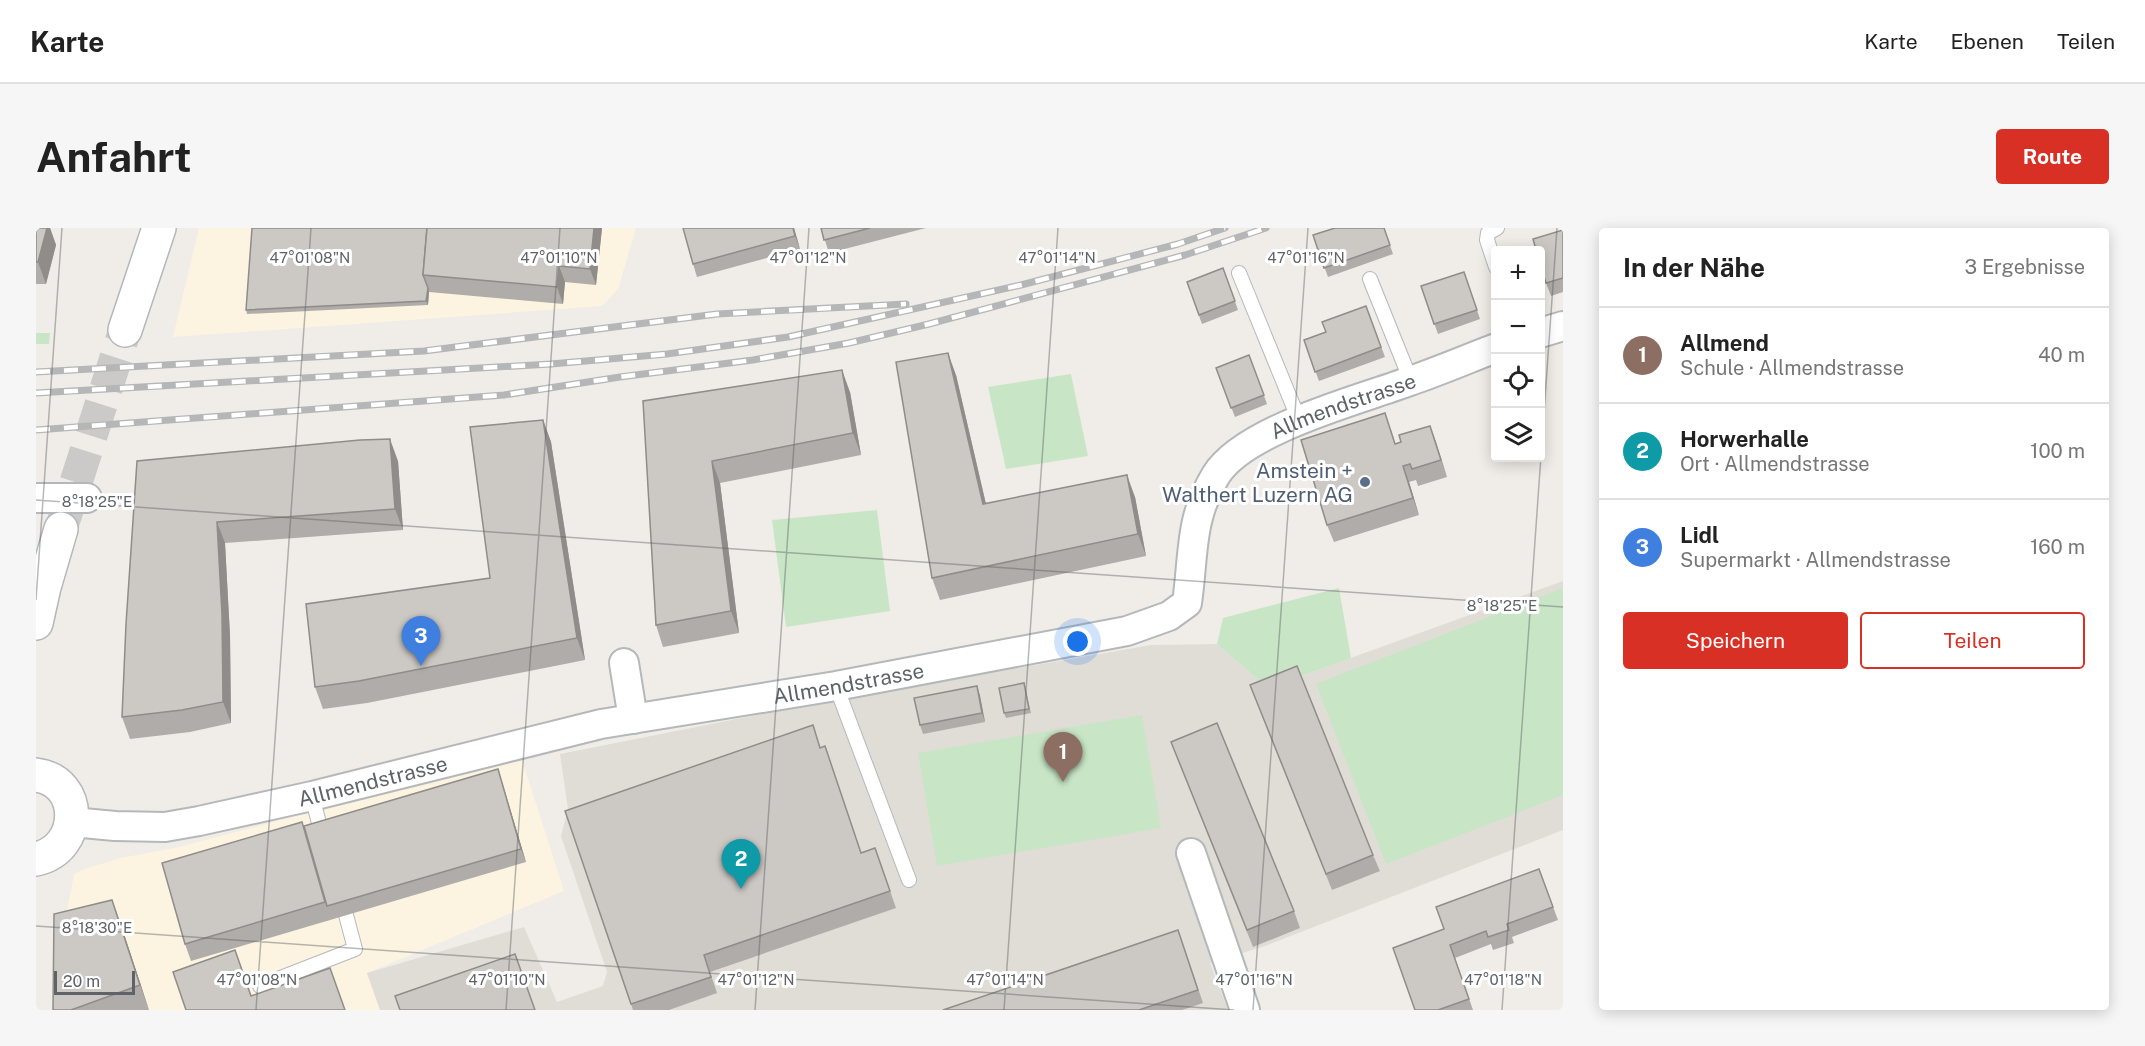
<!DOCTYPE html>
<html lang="de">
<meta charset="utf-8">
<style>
body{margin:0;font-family:"Public Sans",sans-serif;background:#f6f6f6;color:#222}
.controls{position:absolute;right:18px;top:18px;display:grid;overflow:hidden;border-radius:6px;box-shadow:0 3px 15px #0003}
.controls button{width:54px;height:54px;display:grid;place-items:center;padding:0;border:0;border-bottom:2px solid #e0e0e0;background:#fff;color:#222;font:30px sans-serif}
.scale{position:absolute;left:18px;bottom:15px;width:81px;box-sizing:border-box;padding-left:6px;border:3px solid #5f6367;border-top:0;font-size:16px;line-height:21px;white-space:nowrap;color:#5f6367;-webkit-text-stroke:4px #fff;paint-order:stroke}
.you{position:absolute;left:1042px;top:414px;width:21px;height:21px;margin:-15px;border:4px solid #fff;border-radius:50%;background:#1a73e8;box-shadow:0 0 0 9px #1a73e833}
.badge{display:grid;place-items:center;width:39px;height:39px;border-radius:50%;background:#d93025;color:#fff;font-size:20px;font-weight:700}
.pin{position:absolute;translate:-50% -50px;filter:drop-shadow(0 2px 3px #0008)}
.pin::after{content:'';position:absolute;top:32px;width:21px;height:18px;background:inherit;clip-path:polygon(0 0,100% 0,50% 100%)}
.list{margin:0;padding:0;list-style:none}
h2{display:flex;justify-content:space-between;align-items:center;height:78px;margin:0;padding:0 24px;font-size:26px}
h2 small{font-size:20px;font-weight:400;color:#767676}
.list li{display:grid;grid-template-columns:39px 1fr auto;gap:18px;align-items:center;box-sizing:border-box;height:96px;padding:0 24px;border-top:2px solid #e0e0e0}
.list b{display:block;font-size:22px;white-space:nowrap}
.list p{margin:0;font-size:20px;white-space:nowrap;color:#767676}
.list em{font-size:20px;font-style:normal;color:#767676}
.actions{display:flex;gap:12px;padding:18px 24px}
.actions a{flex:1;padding:14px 0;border:2px solid #d93025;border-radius:6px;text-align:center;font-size:21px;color:#d93025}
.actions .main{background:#d93025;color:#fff}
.icon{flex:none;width:33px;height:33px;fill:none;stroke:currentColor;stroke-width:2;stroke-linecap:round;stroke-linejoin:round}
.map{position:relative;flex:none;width:1527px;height:782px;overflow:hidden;border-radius:6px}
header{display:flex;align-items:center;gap:36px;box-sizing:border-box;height:84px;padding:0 30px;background:#fff;border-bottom:2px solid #e0e0e0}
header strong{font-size:28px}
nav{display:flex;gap:33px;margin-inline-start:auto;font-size:21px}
.intro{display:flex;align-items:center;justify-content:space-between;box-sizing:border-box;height:144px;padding:0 36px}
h1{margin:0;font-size:42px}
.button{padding:15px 27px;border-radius:6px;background:#d93025;color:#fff;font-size:21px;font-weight:700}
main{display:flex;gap:36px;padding:0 36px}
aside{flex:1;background:#fff;border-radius:6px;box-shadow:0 3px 15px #0003}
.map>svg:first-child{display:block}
.commercial{fill:#fcf4e0}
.education{fill:#e0dcd6}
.green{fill:#c8e6c6}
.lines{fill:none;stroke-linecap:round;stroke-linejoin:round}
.secondary-tunnel{stroke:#cccac8;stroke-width:33;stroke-dasharray:33 16;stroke-linecap:butt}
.lane-casing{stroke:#b5b8bb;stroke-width:16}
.street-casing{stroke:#b5b8bb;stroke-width:32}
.secondary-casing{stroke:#b4b7bb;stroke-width:36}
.lane{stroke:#fff;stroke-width:14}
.street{stroke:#fff;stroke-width:28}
.secondary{stroke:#fff;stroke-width:33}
.rail-casing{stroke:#b5b6b7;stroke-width:7}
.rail{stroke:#fff;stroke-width:4.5;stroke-dasharray:14;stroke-linecap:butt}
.wall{fill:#afaca9}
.shaded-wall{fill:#8f8c89}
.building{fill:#ccc8c4;stroke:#8f8c89;stroke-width:1.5}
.ticks{fill:none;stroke:#5f6367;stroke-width:1.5;stroke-opacity:0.45}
.service-dot{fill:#5c6f8a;stroke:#fff;stroke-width:2}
.labels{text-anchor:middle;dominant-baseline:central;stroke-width:6;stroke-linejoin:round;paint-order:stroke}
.street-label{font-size:21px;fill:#5f6367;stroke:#fff}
.service-label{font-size:21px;fill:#4e5e75;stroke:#fff;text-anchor:end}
.ticks-label{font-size:15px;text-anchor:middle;fill:#5f6367;stroke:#fff;stroke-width:6;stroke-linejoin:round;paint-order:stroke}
</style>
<header>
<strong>Karte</strong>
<nav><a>Karte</a><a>Ebenen</a><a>Teilen</a></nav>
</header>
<div class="intro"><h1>Anfahrt</h1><a class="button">Route</a></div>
<main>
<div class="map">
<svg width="1527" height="782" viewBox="0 0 1527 782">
<rect width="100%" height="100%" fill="#f0ede8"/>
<g class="commercial">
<polygon points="163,0 600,0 582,61 566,78 137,109"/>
<polygon points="485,529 528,663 331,745 344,782 18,782 30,689 38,646 49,641 85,630 139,620"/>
</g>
<polygon class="education" points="1527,353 1527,602 1229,718 1174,735 1192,782 344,782 331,745 488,699 521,774 567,758 571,744 525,608 532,581 524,526 781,475 1115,417 1181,416 1232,460"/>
<g class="green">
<polygon points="0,105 14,105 13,116 0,116"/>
<polygon points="1035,146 1052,228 970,241 952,159"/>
<polygon points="841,282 854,383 750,399 736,292"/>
<polygon points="1303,360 1315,430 1232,460 1181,416 1187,390"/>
<polygon points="1527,360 1527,567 1350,636 1280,456"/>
<polygon points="1106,487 1125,600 901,638 882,525"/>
</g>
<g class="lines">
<polyline class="secondary-tunnel" points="25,301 89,102"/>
<g class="lane-casing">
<g id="lane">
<polyline points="1460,39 1451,12 1452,5 1461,0"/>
<polyline points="1203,45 1263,192"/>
<polyline points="1334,51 1375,153"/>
<polyline points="800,458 873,652"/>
<polyline points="276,568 286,607"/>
<polyline points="224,758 319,721 310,687"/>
</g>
</g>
<g class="street-casing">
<g id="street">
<polyline points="1504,105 1527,98"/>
<polyline points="0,270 51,270"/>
<polyline points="588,435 597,491"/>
<path id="s1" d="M36,594L79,598L129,599L163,593L276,568L565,496L800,458L1091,403L1133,388L1151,375C1158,327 1153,291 1180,247C1209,201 1323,172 1374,153C1403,143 1431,131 1460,120"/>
<polyline points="1155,625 1209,782"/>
</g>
</g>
<g class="secondary-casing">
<g id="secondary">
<polyline points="89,102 123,0"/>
<polyline points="0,395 8,359 25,301"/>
<path d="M0,547C48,553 47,621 0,631"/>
</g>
</g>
<use href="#lane" class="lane"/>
<use href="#street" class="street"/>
<use href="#secondary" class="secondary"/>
<g class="rail-casing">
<g id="rail">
<polyline points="0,144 388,123 681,86 870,76"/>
<polyline points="0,165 515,136 631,126 752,109 985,57 1142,16 1189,0"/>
<polyline points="0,202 468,167 584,149 717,132 813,115 893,96 1149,27 1230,0"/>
</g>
</g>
<use href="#rail" class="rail"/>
</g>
<g class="wall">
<polygon points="0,0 14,0 20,17 10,56 0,56"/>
<polygon points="216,0 566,0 560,57 529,54 527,76 393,64 392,77 211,86 210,82"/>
<polygon points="647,0 758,0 764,21 661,49 657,36"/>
<polygon points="785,0 890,0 793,25"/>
<polygon points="1348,0 1357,26 1292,49 1277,7"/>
<polygon points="1527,2 1527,64 1515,68 1510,55"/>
<polygon points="1187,40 1202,82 1166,96 1151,54"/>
<polygon points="1428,44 1444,91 1402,106 1385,58"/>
<polygon points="1330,78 1349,129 1283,153 1268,112 1290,104"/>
<polygon points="1213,127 1231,176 1199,189 1180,140"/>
<polygon points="920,147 950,276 1099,269 1110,328 904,372 896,350"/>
<polygon points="814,164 825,227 684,255 703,405 627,419 620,397 607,173"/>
<polygon points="507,192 515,214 549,432 331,475 287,481 279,459 454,350"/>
<polygon points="1394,198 1411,249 1382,258 1380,252 1373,254 1383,287 1298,314 1291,297 1355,202 1359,216 1365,214"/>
<polygon points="101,233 362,233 367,302 189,315 194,408 195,495 154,504 94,511 86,489"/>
<polygon points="988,455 995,485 970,490 968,485"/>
<polygon points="1214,457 1337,627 1344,643 1296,662"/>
<polygon points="941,458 944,468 949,494 887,506 884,497"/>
<polygon points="1135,514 1258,683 1264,700 1217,719"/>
<polygon points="785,520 825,625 839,620 860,680 674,744 681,765 633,782 597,782 529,583"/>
<polygon points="466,554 490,634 155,733 149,716 268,598"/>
<polygon points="1503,641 1522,692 1476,709 1478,715 1457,722 1455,716 1419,730 1437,782 1379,782 1408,701"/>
<polygon points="86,700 113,782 17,782"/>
<polygon points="1142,702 1167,775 1146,782 907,782"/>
</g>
<g class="shaded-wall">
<polygon points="11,0 14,0 20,17 10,56 2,34"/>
<polygon points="558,0 566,0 560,57 554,41"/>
<polygon points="757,0 758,0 764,21 759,8"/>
<polygon points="523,38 529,54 527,76 521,59"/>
<polygon points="392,60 393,64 392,77 390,73"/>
<polygon points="912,125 920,147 955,298 947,276"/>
<polygon points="806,142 814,164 825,227 817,205"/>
<polygon points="507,192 515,214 549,432 541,410"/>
<polygon points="1394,198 1400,214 1411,249 1405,232"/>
<polygon points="354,211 362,233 367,302 359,281"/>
<polygon points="676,233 684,255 703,405 695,383"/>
<polygon points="1367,238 1373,254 1383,287 1377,270"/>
<polygon points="1091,247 1099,269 1110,328 1102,306"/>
<polygon points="181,294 189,315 194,408 195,495 187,474"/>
<polygon points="941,458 944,468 949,494 946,485"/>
<polygon points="462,541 466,554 490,634 485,621"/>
<polygon points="76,672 86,700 113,782 104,757"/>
</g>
<g class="building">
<polygon points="0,0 11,0 2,34 0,34"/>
<polygon points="216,0 391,0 387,47 392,60 390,73 210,82"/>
<polygon points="391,0 558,0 554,41 523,38 521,59 387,47"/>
<polygon points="647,0 757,0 759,8 657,36"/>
<polygon points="785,0 834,0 788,12"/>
<polygon points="1299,0 1348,0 1354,17 1288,40 1277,7"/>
<polygon points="1527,2 1527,50 1510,55 1504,37 1504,22 1500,22 1497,11"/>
<polygon points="1187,40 1199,73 1163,87 1151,54"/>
<polygon points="1428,44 1441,82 1398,96 1385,58"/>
<polygon points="1330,78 1345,119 1279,144 1268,112 1290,104 1286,94"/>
<polygon points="912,125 947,276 1091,247 1102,306 896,350 860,134"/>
<polygon points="1213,127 1228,167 1195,180 1180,140"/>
<polygon points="806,142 817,205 676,233 695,383 620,397 607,173"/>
<polygon points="1349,185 1359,216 1365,214 1363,207 1394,198 1405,232 1376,241 1374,236 1367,238 1377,270 1291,297 1265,212"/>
<polygon points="507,192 541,410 323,453 279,459 270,376 454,350 434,199"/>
<polygon points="354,211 359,281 181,294 186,386 187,474 146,482 86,489 90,396 101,233 324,212"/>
<polygon points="1261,438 1337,627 1290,646 1214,457"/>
<polygon points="988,455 993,481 968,485 963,460"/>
<polygon points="941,458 946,485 884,497 878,470"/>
<polygon points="1181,495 1258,683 1211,702 1135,514"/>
<polygon points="777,497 784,520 789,518 825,625 839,620 854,663 668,727 675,749 595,776 529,583"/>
<polygon points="462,541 485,621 291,678 268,598"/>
<polygon points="266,594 289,674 149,716 126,635"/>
<polygon points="1503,641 1517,679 1471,696 1473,702 1452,709 1450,703 1414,717 1433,771 1402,782 1379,782 1357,720 1408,701 1400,679"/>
<polygon points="76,672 104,757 35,782 17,782 18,686"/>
<polygon points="1142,702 1162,762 1103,782 907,782"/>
<polygon points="199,722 215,768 294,740 309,782 150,782 137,744"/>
<polygon points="479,726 499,782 364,782 359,768"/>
</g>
<path class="ticks" d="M0,272L1527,379M0,372L26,0M0,698L1198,782M220,782L275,0M470,782L524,0M719,782L773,0M968,782L1022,0M1217,782L1272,0M1466,782L1521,0"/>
<circle class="service-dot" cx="1329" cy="254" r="6"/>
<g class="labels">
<g class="street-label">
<text stroke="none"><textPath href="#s1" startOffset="1422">Allmendstrasse</textPath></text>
<text stroke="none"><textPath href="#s1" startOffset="792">Allmendstrasse</textPath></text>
<text stroke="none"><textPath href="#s1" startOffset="306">Allmendstrasse</textPath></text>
</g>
<g class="service-label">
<text x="1317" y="242">Amstein +<tspan x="1317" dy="24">Walthert Luzern AG</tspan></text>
</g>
</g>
<g class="ticks-label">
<text x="274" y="35">47°01'08"N</text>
<text x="523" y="35">47°01'10"N</text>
<text x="772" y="35">47°01'12"N</text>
<text x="1021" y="35">47°01'14"N</text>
<text x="1270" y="35">47°01'16"N</text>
<text x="61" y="279">8°18'25"E</text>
<text x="1466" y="383">8°18'25"E</text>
<text x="61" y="705">8°18'30"E</text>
<text x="221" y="757">47°01'08"N</text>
<text x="471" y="757">47°01'10"N</text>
<text x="720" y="757">47°01'12"N</text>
<text x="969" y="757">47°01'14"N</text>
<text x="1218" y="757">47°01'16"N</text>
<text x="1467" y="757">47°01'18"N</text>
</g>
</svg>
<div class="controls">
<button>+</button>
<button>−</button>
<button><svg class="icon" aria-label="locate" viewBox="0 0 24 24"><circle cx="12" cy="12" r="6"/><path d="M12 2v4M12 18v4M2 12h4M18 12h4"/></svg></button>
<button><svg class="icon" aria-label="layers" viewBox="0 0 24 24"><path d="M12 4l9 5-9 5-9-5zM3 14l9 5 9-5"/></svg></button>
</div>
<div class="scale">20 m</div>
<div class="you"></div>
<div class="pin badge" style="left:1027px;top:554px;background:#8d6e63">1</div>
<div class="pin badge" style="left:705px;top:661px;background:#0f9aa8">2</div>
<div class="pin badge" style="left:385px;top:438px;background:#3f7fe0">3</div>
</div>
<aside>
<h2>In der Nähe<small>3 Ergebnisse</small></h2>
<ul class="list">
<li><span class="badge" style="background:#8d6e63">1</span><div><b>Allmend</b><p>Schule · Allmendstrasse</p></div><em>40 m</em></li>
<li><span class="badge" style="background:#0f9aa8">2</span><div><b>Horwerhalle</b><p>Ort · Allmendstrasse</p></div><em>100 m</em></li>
<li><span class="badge" style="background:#3f7fe0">3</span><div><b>Lidl</b><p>Supermarkt · Allmendstrasse</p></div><em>160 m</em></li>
</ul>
<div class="actions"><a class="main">Speichern</a><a>Teilen</a></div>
</aside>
</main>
